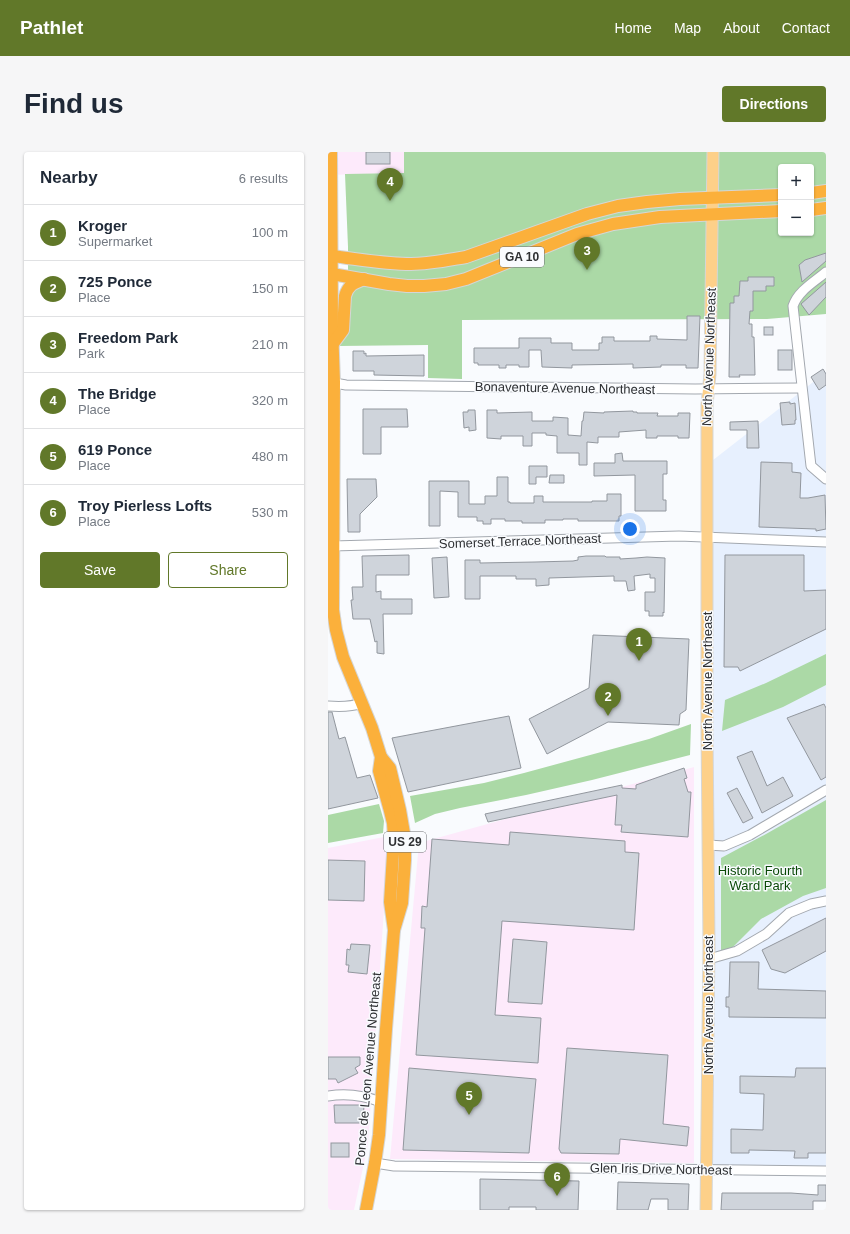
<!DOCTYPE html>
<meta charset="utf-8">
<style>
body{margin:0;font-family:Helvetica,sans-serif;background:#f6f6f7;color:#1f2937}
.controls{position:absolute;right:12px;top:12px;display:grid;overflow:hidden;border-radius:4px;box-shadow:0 1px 3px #0004}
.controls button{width:36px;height:36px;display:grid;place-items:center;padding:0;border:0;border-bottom:1px solid #e0e1e3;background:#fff;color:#1f2937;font:20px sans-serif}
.you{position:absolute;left:302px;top:377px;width:14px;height:14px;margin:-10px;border:3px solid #fff;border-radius:50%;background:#1a73e8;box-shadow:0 0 0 6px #1a73e833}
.badge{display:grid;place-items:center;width:26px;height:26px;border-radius:50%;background:#617829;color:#fff;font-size:13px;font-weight:700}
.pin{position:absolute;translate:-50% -33px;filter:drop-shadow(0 1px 2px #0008)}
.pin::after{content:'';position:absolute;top:21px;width:14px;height:12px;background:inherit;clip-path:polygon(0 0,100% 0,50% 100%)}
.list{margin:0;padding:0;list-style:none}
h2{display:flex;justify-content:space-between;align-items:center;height:52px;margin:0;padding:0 16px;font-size:17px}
h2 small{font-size:13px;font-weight:400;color:#747a83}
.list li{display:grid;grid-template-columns:26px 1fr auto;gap:12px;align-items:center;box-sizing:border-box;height:56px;padding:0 16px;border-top:1px solid #e0e1e3}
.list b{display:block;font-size:15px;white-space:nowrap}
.list p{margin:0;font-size:13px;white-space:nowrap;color:#747a83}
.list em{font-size:13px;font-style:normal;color:#747a83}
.actions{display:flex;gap:8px;padding:12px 16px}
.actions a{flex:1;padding:9px 0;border:1px solid #617829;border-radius:4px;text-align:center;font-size:14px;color:#617829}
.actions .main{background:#617829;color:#fff}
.map{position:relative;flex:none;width:498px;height:1058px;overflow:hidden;border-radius:4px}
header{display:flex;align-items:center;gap:24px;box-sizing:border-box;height:56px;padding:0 20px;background:#617829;color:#fff}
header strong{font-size:19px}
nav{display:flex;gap:22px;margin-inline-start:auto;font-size:14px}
.intro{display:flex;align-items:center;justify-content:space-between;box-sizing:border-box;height:96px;padding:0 24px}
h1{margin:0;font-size:28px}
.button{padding:10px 18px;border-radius:4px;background:#617829;color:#fff;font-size:14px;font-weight:700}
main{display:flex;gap:24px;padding:0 24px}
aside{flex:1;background:#fff;border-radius:4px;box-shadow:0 1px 3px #0004}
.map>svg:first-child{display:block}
.commercial{fill:#fdeafb}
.built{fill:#e7f0fe}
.green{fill:#abd9a6;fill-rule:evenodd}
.building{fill:#cfd4db;stroke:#92979e}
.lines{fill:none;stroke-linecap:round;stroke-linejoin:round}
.minor-casing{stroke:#a3a8af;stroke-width:11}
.major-casing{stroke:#d5d6d6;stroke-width:13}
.highway-casing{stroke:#d5d6d6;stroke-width:14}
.minor{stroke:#fff;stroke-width:9}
.major{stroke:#fdd089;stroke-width:11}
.highway{stroke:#fbb03b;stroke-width:12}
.labels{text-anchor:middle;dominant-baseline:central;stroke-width:3;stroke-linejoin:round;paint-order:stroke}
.shield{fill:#f9fbfe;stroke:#6b6d70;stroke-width:1}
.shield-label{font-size:12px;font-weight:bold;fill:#2e3033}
.street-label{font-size:13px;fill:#2e3033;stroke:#f9fbfe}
.park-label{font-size:13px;fill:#0a4907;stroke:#f9fbfe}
</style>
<header>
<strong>Pathlet</strong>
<nav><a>Home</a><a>Map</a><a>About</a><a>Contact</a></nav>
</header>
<div class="intro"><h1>Find us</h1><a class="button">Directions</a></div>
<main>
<aside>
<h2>Nearby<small>6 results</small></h2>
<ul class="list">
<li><span class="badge">1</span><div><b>Kroger</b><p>Supermarket</p></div><em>100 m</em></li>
<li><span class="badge">2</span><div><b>725 Ponce</b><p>Place</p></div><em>150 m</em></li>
<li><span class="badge">3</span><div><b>Freedom Park</b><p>Park</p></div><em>210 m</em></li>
<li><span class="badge">4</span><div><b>The Bridge</b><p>Place</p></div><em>320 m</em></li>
<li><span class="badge">5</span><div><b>619 Ponce</b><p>Place</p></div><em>480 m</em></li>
<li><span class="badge">6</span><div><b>Troy Pierless Lofts</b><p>Place</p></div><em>530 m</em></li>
</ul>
<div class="actions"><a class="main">Save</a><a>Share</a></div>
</aside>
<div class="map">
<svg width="498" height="1058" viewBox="0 0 498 1058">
<rect width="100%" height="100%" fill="#f9fbfe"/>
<g class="commercial">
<polygon points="0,0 76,0 76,21 0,23"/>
<polygon points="366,615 366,1011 62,1007 91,691"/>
<polygon points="61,684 40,992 26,1058 0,1058 0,696"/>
</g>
<polygon class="built" points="498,220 498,1021 378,1022 380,312"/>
<g class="green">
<path d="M76,0H498V162L439,167L134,168V227L100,226V193L10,194L20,142V95L17,22L76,21ZM453,15H483V81H453Z"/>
<polygon points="498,502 498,533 455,555 394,579 397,548 438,531"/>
<polygon points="363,572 362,603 264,628 198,643 132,656 107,662 87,671 82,644 156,631 196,621 321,587"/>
<polygon points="498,648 498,736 475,744 433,767 393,807 393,706 438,682"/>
<polygon points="51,652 56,669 55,681 0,691 0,663"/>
</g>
<g class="building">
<rect x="38" y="0" width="24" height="12"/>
<polygon points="498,101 498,109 474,130 471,113 477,108"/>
<polygon points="420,125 446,125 446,134 438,134 438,139 425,139 425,159 422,159 421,172 424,172 424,185 426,185 427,223 411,223 412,225 401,225 402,151 406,151 406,144 411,144 412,129 420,129"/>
<polygon points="498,130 498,145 481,163 473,152"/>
<polygon points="359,164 372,164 370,216 358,216 358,213 333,213 333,215 305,216 305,212 244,213 244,216 214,215 213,198 201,198 201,215 191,215 191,213 178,213 178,216 171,216 171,213 150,213 150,211 146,211 146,196 191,196 191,186 223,186 223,191 244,191 244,198 271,198 271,191 274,191 274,185 286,185 286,189 322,189 322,184 329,184 329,187 359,188"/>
<rect x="436" y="175" width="9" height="8"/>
<rect x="450" y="198" width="14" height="20"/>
<polygon points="25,199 36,199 36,202 38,201 38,204 96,203 96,224 46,223 46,219 25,219"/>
<polygon points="495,217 498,222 498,233 491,238 483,225"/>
<polygon points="462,250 462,252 467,251 468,268 467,268 467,272 454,273 452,251"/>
<polygon points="35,257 79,257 80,275 53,275 53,302 35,302"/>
<polygon points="140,258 147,258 148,278 141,279 141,275 136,276 135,260 140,260"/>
<polygon points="159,258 169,258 169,261 204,260 204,269 225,269 225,265 240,266 240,283 253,284 254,269 255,269 256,260 276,261 276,260 305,259 305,260 309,260 309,261 330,261 329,264 350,264 350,261 362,261 361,286 350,286 350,284 329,284 329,286 318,286 318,278 291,280 291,285 270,285 270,291 259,290 259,313 251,313 251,301 229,301 229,284 218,283 218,281 204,281 204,294 195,294 195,284 173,284 173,287 159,286"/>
<polygon points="430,269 431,296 419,296 419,278 402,278 402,270"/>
<polygon points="294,301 295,309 339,309 339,322 335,322 335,348 338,348 338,359 307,359 307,323 266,324 266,311 287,311 287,302"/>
<polygon points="433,310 464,311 464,320 473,321 472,346 480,346 497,343 498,377 488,379 488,377 431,375"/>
<polygon points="201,314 219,314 219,325 208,325 208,332 201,332"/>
<polygon points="222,323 236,323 236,331 221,331"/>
<polygon points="169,325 180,325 180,350 182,350 182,351 206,351 206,344 215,344 215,350 264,350 264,349 279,349 279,342 293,342 293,364 291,364 291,369 250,369 250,367 235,367 235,368 217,368 217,371 194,371 194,369 177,369 177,367 163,367 163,372 155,372 155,369 149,369 149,365 130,365 130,340 112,339 112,374 101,374 101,329 141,329 141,352 157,352 157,344 169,344"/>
<polygon points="19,327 48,327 49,345 32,362 32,380 20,380"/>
<polygon points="81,403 81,423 48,423 48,440 53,439 53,447 84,447 84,462 55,462 56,502 49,501 49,489 47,490 42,467 25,467 23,448 25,448 24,435 35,435 34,404"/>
<polygon points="397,403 476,403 476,439 498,438 498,477 412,519 410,515 396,515"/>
<polygon points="258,404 277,404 278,405 292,405 292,407 308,406 319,405 337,406 336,461 335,460 335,464 321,464 321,459 317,459 317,440 327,440 327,426 322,426 322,422 306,424 307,438 300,439 298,429 286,429 286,424 221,426 221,433 208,434 208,427 188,427 188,424 152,424 152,447 137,447 137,408 152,408 152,411 207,410 245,409 250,408 250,405"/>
<polygon points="119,405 121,445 106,446 104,406"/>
<polygon points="265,483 361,487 358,558 352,562 351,573 280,570 219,602 201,567 261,536"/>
<polygon points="496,552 498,556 498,625 493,628 459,566"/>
<polygon points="0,560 4,560 11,587 17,585 29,626 42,623 50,646 0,657"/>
<polygon points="181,564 193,616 80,640 64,586"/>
<polygon points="424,599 439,634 455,625 465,644 434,661 409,605"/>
<polygon points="356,616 359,626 356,627 360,640 363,640 360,685 293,680 294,673 287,673 289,643 160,670 157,662 294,633 294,636 308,637 308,633"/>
<polygon points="409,636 425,666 415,671 399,641"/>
<polygon points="182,680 297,689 297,700 311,701 306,778 174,769 167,863 213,866 210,911 88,903 97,776 93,776 94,754 99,755 104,687 181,693"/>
<polygon points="0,708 37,709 36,749 0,748"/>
<polygon points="498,766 498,799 457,821 443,817 434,798"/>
<polygon points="185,787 219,790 214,852 180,850"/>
<polygon points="23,792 42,793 39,822 20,820 21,813 18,813 19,797 22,798"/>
<polygon points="402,810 431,810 430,837 498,839 498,866 401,865 401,855 398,855 398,845 401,845"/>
<polygon points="239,896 340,903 335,972 361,975 359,994 292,987 291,1002 233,1001 231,997"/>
<polygon points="0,905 32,905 32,913 27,916 30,921 10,931 8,927 0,927"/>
<polygon points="81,916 208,927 201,1001 75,998"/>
<polygon points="468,916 498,916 498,1001 480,1001 480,1006 466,1006 467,999 421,998 421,1001 403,1001 403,977 435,978 436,942 412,941 412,924 467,925"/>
<polygon points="6,953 36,953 35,971 7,971"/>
<rect x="3" y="991" width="18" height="14"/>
<polygon points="152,1027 251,1029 250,1058 208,1058 208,1055 181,1055 181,1058 152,1058"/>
<polygon points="290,1030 361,1032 360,1058 340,1058 340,1047 323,1047 320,1058 289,1058"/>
<polygon points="490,1033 498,1033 498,1049 485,1049 485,1058 393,1058 394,1041 463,1041 490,1043"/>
</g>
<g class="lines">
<g class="minor-casing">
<g id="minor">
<path d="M498,120C486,130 470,139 465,154L483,314L498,327"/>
<polyline points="1,230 18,233 367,237 473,236"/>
<polyline points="5,394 351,384 498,390"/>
<path d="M0,554C12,555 23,555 34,551"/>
<polyline points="380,693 396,694 422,683 498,638"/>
<polyline points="381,807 409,799 438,782 461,761 483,752 498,749"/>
<path d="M0,944C19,941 35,943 53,950"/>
<polyline points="47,1011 66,1014 498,1019"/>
</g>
</g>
<g class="major-casing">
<polyline id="major" points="378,1058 381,794 379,576 379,253 382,222 385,0"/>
</g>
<g class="highway-casing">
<g id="highway">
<polyline points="3,0 4,175 6,230 5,458 8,478 15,505 44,576 53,605 51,619 62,659 65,671 66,686 62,750 66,778"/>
<polyline points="483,41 498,39"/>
<polyline points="483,58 498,56"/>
<path d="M4,104C30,107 56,112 83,112C101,112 120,108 138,105L259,62L290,54L319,50L352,47L453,43"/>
<polyline points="4,122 61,132 79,134 96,134 118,132 138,127 249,82 285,72 332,65 453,59"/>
<path d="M4,193L15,178L17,144C20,133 26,131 36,127"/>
<polyline points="38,1058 47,1011 51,983 58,877 66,778 74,751 77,708 77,687 72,658 62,616 53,605"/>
</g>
</g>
<use href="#minor" class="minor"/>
<use href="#major" class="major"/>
<use href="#highway" class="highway"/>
</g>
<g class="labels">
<g class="shield">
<rect x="172" y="95" width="44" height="20" rx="3"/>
<rect x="56" y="680" width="42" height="20" rx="3"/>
</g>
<g class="shield-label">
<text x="194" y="105">GA 10</text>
<text x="77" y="690">US 29</text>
</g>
<g class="street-label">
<text transform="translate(381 205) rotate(-88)">North Avenue Northeast</text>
<text transform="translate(237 236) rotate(1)">Bonaventure Avenue Northeast</text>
<text transform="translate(192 389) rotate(-2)">Somerset Terrace Northeast</text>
<text transform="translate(379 529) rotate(-90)">North Avenue Northeast</text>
<text transform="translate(380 853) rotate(-90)">North Avenue Northeast</text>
<text transform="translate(40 917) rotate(-85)">Ponce de Leon Avenue Northeast</text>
<text transform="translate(333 1017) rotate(1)">Glen Iris Drive Northeast</text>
</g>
<g class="park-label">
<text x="432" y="718">Historic Fourth<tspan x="432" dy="15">Ward Park</tspan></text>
</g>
</g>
</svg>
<div class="controls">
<button>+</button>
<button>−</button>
</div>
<div class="you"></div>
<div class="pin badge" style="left:311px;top:509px">1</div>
<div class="pin badge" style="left:280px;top:564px">2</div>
<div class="pin badge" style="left:259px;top:118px">3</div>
<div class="pin badge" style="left:62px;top:49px">4</div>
<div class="pin badge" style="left:141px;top:963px">5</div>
<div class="pin badge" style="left:229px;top:1044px">6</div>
</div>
</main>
